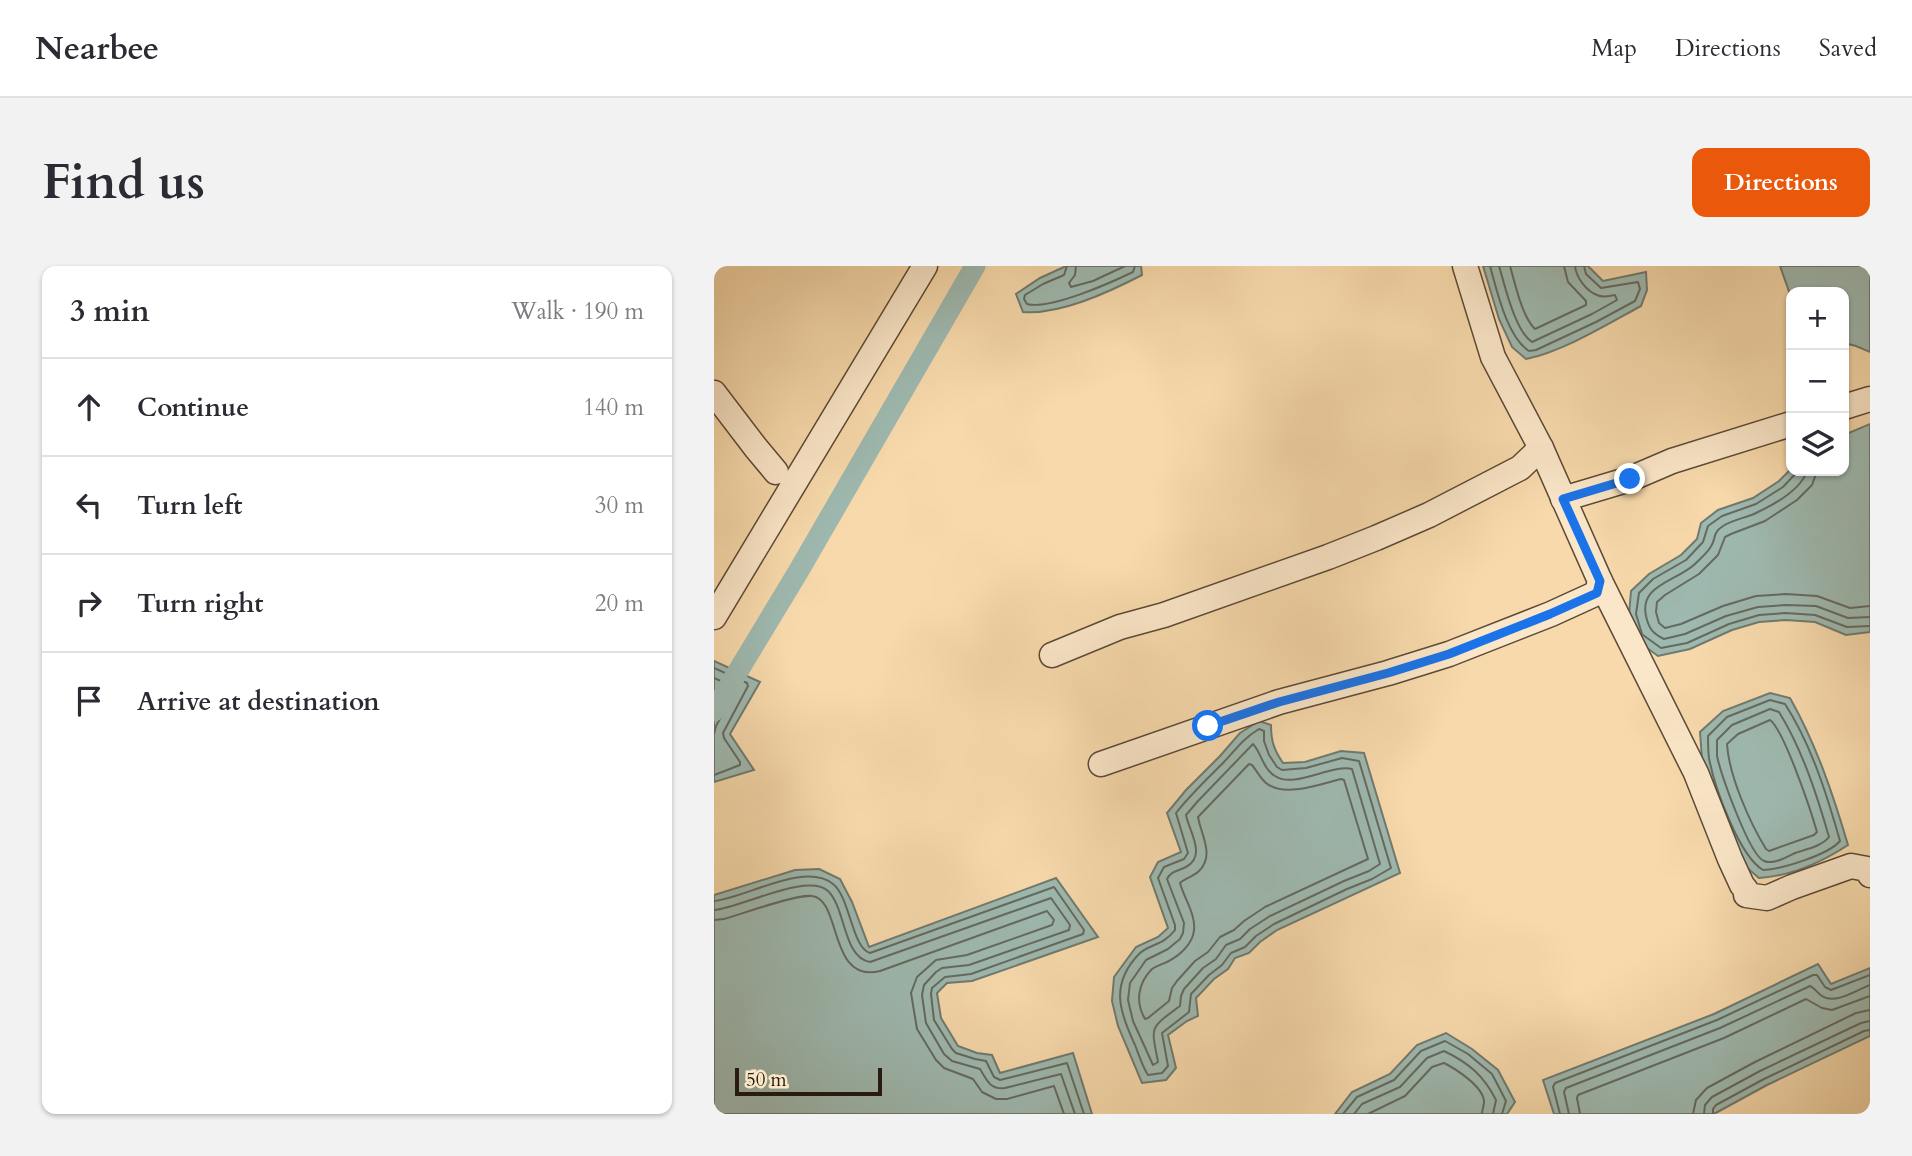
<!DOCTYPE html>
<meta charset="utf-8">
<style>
body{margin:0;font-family:Cardo,serif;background:#f2f2f3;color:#2b2b33}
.controls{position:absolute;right:21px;top:21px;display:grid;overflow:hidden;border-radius:14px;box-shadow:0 2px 5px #0004}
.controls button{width:63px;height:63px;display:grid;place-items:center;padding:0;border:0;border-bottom:2px solid #e1e1e2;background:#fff;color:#2b2b33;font:35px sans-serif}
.scale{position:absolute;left:21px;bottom:18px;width:147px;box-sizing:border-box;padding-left:7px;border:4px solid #291b0f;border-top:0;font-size:19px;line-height:24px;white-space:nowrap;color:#291b0f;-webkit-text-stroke:5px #fae6c8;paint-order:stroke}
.stop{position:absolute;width:21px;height:21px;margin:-16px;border:5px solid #1a73e8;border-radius:50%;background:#fff}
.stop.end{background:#1a73e8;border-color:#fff;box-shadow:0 2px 7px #0008}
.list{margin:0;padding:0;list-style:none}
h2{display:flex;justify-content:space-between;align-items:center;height:91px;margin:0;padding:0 28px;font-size:30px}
h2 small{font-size:23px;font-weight:400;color:#7c7c81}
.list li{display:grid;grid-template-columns:46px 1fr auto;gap:21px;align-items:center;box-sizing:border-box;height:98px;padding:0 28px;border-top:2px solid #e1e1e2}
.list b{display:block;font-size:26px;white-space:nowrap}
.list em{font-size:23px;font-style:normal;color:#7c7c81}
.icon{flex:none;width:38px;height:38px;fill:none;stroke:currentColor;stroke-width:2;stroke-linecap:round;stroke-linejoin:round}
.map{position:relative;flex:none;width:1156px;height:848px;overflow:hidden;border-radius:14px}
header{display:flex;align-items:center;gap:42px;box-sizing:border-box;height:98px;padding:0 35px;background:#fff;border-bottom:2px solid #e1e1e2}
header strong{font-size:33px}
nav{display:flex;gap:38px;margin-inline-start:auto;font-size:24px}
.intro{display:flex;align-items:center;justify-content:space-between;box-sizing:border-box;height:168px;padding:0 42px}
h1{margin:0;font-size:49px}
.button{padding:18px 32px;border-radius:14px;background:#ea580c;color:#fff;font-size:24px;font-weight:700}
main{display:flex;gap:42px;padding:0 42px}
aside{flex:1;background:#fff;border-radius:14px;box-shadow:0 2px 5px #0004}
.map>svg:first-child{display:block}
.water{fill:#9eb9b0;stroke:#6f7a70;stroke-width:2}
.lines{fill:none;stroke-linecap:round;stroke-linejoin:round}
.shore{stroke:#646a60;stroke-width:2}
.canal{stroke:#9eb9b0;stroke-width:21}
.minor-casing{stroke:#5c4a36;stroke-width:27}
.minor{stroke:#fae6c8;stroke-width:24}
.route{stroke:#1a73e8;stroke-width:9}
</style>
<header>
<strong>Nearbee</strong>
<nav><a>Map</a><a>Directions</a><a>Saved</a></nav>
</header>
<div class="intro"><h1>Find us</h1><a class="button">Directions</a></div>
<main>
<aside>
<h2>3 min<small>Walk · 190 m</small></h2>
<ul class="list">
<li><svg class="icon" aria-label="ahead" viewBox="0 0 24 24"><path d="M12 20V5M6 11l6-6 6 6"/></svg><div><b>Continue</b></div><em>140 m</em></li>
<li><svg class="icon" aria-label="left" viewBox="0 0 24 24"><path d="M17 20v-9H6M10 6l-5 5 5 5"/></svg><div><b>Turn left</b></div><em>30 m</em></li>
<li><svg class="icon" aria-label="right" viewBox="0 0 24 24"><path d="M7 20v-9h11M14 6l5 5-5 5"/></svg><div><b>Turn right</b></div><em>20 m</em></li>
<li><svg class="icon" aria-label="arrive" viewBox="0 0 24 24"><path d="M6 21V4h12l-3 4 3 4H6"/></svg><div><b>Arrive at destination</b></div></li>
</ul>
</aside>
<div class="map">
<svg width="1156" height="848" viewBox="0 0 1156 848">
<rect width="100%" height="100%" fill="#f7d9ab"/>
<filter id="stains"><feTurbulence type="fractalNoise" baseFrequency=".00286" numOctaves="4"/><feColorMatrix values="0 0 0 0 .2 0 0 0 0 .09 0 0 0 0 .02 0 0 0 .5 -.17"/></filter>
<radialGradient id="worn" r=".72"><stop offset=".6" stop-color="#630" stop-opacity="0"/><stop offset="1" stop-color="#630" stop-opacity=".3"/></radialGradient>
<g class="water">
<path d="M352,0H427L428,9C395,26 346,49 309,46L302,28L326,12Z"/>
<path d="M769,0H874L889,15L932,6L933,24L927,40C894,58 848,86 812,93L798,81L785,53Z"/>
<polygon points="1066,0 1156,0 1156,86 1142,80 1130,77 1130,26 1077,26 1077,31"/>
<polygon points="1156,158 1156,366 1132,369 1101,356 1072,354 1045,356 1018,364 976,383 944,390 922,374 915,349 917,325 935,308 967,289 983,273 987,257 1004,244 1039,232 1065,215 1077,203 1077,205 1130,205 1130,169"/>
<polygon points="0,395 46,416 16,468 40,504 0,516"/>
<path d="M1056,427L1076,432C1102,478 1119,528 1134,579C1108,596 1077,610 1045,612L1032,601L988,493L986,466L1009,445Z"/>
<path d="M545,455L557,459C557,475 560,484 569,497L591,496L627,485L650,487L686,607L563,664L546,676L535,687L521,692L514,703L500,713L482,732L484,750L473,755L454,769L462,802L452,814L428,817L404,760L398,735L400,711L422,681L444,671L454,662L436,611L444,596L467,586L453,547L472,524L506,490L526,467Z"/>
<polygon points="105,603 126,613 138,636 155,681 342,612 384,671 258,715 233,717 223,727 227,752 244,780 263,787 278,789 286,807 359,787 378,848 0,848 0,629 81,604"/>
<polygon points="1104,698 1117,718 1156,702 1156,770 1053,819 1000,848 840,848 829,814 1000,748"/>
<polygon points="732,767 758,783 784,804 801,836 793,848 621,848 638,826 676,808 703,779"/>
</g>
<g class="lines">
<g class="shore">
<path d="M353,0L350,9L329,18L311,29L310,33L313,38C336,44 396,17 419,6L421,0"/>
<polyline points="362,0 361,9 355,17 357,21 379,15 411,0"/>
<path d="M776,0C783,25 793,71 815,85L822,84L882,56L921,35L926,23L924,16L887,22L872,8L870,0"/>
<path d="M785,0C791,20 801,65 818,76L878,48L903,34L901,29C895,30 889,32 883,29C872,25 862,11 861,0"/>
<path d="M796,0C801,17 808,51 821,63L872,39V35L854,16L850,0"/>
<path d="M1093,205C1087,223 1061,238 1044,246C1033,252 1020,253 1009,260C997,268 1003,273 996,282C992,288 986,293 981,298C962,316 922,319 933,354C936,364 940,368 950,373L971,368L1012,350L1044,341L1072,339L1102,340L1134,352L1156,351"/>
<polyline points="1103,205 1098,219 1083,234 1051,255 1017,268 1011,271 1004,289 985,308 951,329 943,336 942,346 945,357 951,362 967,358 1009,340 1042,330 1072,328 1103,330 1136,342 1156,340"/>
<polyline points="928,368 922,348 925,327 939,313 972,294 989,276 994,260 1008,250 1042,238 1069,221 1084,205"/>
<polyline points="929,369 947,382 973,377 1015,358 1045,349 1072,347 1101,349 1133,361 1156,360"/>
<polyline points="0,402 33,417 34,420 9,467 10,472 26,496 26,499 0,509"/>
<polyline points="0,412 20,421 22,424 2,460 0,468"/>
<path d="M1056,434L1071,438C1097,478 1113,529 1126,575C1114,589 1068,603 1049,604C1025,590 1000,520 995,492C994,485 994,477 994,470L1013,451Z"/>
<path d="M1056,443L1065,446C1088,483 1103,529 1115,571C1108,580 1093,583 1081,587C1073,591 1059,599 1050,595C1035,589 1007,508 1003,490C1003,485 1003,479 1003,474L1018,459Z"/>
<path d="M1056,454C1070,464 1097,545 1103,566L1100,569L1055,585L1052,583C1036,557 1015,510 1013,478L1024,468Z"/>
<path d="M545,463L550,465V475L555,489L563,501L568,504L592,502L628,492L645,495L677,602L658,613L633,623L560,658L542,670L531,681L517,687L508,699L495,709L477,728L475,746L448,767L454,800L448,807L434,809C428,800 425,789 421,779C405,745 396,718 425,688C435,678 449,680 461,664V659L444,612L450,601L470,593L474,587L462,547C476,529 492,514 508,498C522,484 527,474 545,463Z"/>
<path d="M539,478C547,486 549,503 561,510C580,523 617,498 638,503L666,598L655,605L630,615L556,650L536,663L526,673L512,679L502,693L489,702L470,723L467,730L466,740C435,763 437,759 444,796L439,799L419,755L414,734L416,717L432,694L454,683L466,673L469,667L470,657L453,613C457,605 464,605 472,601C493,590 475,565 472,549L484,535Z"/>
<path d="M535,498L538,499C543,505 546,512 552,517C570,532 607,518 627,513L630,514L654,593L551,641L530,655L520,664L506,671L494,686L481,695L463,715L458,722L455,735L434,752L431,753C421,736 424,717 438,703C442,700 448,698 453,696C465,690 479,678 480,664C482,649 470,632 466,617C471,612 479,611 485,605C501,589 487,569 484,551Z"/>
<path d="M0,635C32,632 91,595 119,618C136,631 138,682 156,687L340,621L370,664L369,668L257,708L231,711L218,722L217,728L220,754L238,783L242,787L261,793L272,795L280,811L286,814L353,797L370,848"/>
<path d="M0,644C26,642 94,606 114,625C132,642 129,692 156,696L337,632L356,659L355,664L255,699L228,702L222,706L210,719L208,729L212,757L230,788L238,795L266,803C273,814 276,824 291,822L347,808L361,848"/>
<path d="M0,654L10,653C28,648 82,628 98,630C128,633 114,718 166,705L333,645L340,654L338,659L253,689L222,694L203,711L197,727L203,763L222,794L230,802L259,813L268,826L282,833H293L340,820L350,848"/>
<polyline points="629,848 643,831 680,814 707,785 731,775 754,788 778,808 792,835 788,848"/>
<path d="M640,848L648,838L686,821L713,792L730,785C755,797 770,810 782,834L779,848"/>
<path d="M654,848L691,830L718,801L730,797C742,803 770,821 770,836C770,840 768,844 768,848"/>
<polyline points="846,848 839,821 841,817 1003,754 1099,709 1103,709 1111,721 1117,724 1156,709"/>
<path d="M855,848L850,826L852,822L1006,762L1096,720C1101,722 1103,727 1108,730C1121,739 1143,724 1156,719"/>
<polyline points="866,848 863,832 864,829 1010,772 1092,733 1108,742 1118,744 1156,730"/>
<polyline points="979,848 982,834 993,822 1041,796 1142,747 1156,744"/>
<polyline points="990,848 991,839 998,831 1046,805 1147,757 1156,755"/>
<polyline points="999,848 999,843 1002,839 1050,813 1150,765 1156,764"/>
</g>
<polyline class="canal" points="0,445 84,306 261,0"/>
<g class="minor-casing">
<g id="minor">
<polyline points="751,0 779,91 827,182 886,315 982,507 1016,593 1028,619 1032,624 1032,629 1053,632 1078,621 1137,600 1153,603 1156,609"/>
<polyline points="0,127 42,182 62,206"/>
<polyline points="1130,141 1156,133"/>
<polyline points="849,233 916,213 958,195 1077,158"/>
<polyline points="0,351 211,0"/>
<polyline points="338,389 406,361 450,349 614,291 662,272 715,249 806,202 827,182"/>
<polyline points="387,498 565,436 674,407 735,388 837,348 883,327 886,315"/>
</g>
</g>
<use href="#minor" class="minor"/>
</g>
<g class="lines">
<polyline class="route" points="494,460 565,436 674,407 735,388 836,348 883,327 886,315 849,233 916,213"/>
</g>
<rect width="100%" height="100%" filter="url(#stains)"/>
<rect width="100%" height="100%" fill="url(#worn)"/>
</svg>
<div class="controls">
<button>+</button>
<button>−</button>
<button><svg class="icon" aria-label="layers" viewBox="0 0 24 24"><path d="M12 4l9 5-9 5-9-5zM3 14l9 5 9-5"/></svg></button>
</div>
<div class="scale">50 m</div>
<div class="stop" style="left:494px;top:460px"></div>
<div class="stop end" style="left:916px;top:213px"></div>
</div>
</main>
